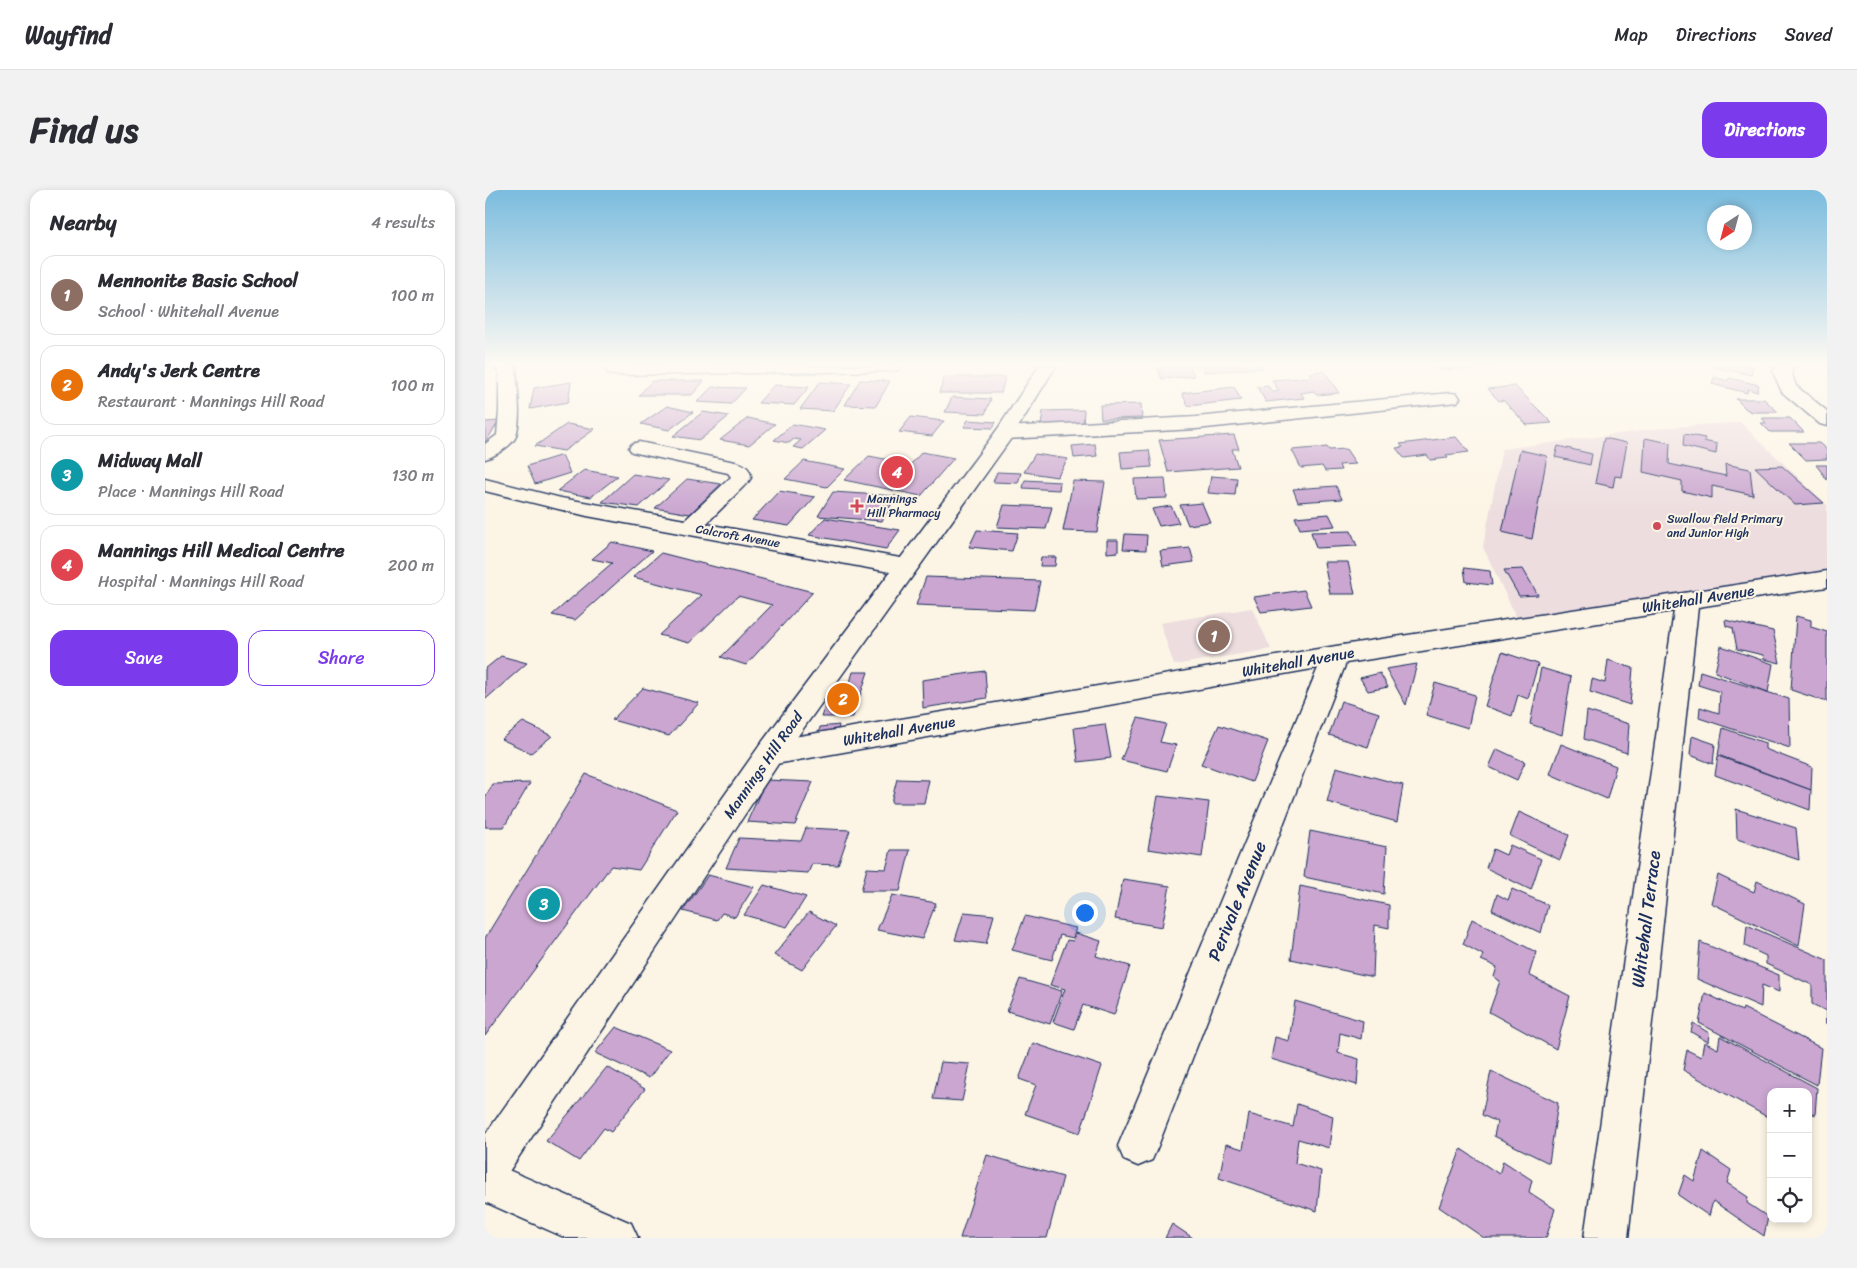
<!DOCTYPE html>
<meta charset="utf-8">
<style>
body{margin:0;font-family:Sriracha,sans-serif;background:#f2f2f3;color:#2b2b33}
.controls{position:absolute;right:15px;bottom:15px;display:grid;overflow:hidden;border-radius:10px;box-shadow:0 2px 8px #0003}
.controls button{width:45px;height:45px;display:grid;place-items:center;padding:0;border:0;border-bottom:1px solid #e1e1e2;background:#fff;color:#2b2b33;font:25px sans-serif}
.compass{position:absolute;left:1222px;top:15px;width:45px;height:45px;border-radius:50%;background:#fff;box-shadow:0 2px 8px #0003;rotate:216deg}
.you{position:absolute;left:599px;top:722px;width:18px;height:18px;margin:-12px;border:4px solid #fff;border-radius:50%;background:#1a73e8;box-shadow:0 0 0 8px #1a73e833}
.badge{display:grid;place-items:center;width:32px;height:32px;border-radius:50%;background:#7c3aed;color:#fff;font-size:16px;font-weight:700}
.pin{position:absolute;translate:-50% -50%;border:2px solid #fff;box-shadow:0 1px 5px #0006}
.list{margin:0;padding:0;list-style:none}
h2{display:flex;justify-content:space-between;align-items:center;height:65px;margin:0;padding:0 20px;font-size:21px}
h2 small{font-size:16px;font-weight:400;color:#7c7c81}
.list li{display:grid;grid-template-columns:32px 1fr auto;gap:15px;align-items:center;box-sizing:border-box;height:80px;margin:0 10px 10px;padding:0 10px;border:1px solid #e1e1e2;border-radius:15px}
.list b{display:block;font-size:19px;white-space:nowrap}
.list p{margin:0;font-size:16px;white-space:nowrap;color:#7c7c81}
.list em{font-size:16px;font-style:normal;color:#7c7c81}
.actions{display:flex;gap:10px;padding:15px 20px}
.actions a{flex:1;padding:11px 0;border:1px solid #7c3aed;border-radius:15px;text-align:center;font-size:18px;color:#7c3aed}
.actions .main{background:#7c3aed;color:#fff}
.icon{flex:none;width:28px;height:28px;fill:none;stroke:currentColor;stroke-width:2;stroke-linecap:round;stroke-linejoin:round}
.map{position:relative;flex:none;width:1342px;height:1048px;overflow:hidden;border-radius:15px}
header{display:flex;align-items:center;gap:30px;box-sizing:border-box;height:70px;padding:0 25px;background:#fff;border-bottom:1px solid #e1e1e2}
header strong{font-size:24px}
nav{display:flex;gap:28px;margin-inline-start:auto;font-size:18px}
.intro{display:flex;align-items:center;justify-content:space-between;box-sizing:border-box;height:120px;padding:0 30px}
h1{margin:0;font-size:35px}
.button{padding:12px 22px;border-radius:15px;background:#7c3aed;color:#fff;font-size:18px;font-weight:700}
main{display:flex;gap:30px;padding:0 30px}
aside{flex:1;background:#fff;border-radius:15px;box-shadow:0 2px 8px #0003}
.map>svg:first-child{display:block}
.built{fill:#eddddf}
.building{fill:#caa6d0;stroke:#1b2f5e}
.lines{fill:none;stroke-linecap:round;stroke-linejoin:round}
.minor-casing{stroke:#1b2f5e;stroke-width:3}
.major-casing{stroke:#1b2f5e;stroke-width:3}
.minor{fill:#fcf5e5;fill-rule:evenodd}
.major{fill:#fcf5e5;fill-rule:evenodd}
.poi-dot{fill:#d1495b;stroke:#fcf5e5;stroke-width:2}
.labels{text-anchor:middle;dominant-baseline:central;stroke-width:4;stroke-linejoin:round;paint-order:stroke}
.far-poi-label{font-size:12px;fill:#1b2f5e;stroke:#fcf5e5;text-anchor:start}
.far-street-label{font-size:12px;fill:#1b2f5e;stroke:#fcf5e5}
.street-label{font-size:15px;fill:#1b2f5e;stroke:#fcf5e5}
.near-street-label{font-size:18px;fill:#1b2f5e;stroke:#fcf5e5}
</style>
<header>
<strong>Wayfind</strong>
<nav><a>Map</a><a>Directions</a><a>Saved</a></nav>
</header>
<div class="intro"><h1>Find us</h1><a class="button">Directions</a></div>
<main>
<aside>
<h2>Nearby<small>4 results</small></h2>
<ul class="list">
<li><span class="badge" style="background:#8d6e63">1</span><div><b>Mennonite Basic School</b><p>School · Whitehall Avenue</p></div><em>100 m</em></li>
<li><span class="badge" style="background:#e8710a">2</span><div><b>Andy's Jerk Centre</b><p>Restaurant · Mannings Hill Road</p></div><em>100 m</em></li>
<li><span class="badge" style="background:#0f9aa8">3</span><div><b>Midway Mall</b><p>Place · Mannings Hill Road</p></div><em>130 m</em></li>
<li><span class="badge" style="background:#e0444e">4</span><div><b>Mannings Hill Medical Centre</b><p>Hospital · Mannings Hill Road</p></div><em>200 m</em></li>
</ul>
<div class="actions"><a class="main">Save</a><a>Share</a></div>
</aside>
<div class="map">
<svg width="1342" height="1048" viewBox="0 0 1342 1048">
<rect width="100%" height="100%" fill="#fcf5e5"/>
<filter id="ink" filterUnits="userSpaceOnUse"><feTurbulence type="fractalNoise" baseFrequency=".02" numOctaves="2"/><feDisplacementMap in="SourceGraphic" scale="10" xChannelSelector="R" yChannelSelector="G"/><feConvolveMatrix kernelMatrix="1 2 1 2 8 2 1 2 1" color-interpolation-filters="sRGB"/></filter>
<g filter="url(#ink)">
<g class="built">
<polygon points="1255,232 1342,315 1342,384 1034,433 998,357 1017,259 1186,237"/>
<polygon points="767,418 786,459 689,475 675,433"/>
</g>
<g class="building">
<polygon points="705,176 709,186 677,189 672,178"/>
<polygon points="709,176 777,176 778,178 719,182 717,176"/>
<polygon points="952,176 1009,176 1010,177 955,180"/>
<polygon points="1227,176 1262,176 1268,177 1266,185"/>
<polygon points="839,181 854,203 832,205 829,201 816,203 819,208 781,212 772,197 783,196 787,202 794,201 787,190 827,187 824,183"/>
<polygon points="459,187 520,187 516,203 454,203"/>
<polygon points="1229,187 1243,191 1244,188 1274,195 1272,202 1263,199 1262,203 1227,194"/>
<polygon points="375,190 405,191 391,216 360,215"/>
<polygon points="167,191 219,191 207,205 154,205"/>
<polygon points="86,192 83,212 45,219 49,198"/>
<polygon points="335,192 366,194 348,221 315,219"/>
<polygon points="289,195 324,197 309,215 273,213"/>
<polygon points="1030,196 1067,233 1042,235 1018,210 1014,211 1003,199"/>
<polygon points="227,197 261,198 246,214 212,212"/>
<polygon points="749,197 756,210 703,216 697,203"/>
<polygon points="467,207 506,209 500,224 460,222"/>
<polygon points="1251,209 1279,209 1293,222 1267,222 1261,219"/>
<polygon points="656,214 657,228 616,229 615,215"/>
<polygon points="182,216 208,222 184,240 156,234"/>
<polygon points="599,220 598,235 556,235 558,221"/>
<polygon points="218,222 244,226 215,250 188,246"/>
<polygon points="426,227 459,231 447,246 414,242"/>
<polygon points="263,228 290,234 264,255 235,250"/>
<polygon points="1277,228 1305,228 1319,242 1285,242 1276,233 1281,233"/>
<polygon points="483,230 511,232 508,238 479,237"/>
<polygon points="14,231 0,253 0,232"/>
<polygon points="82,234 110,239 79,261 50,256"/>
<polygon points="308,234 340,240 318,259 308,257 316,250 309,249 304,253 289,250"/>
<polygon points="1199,244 1220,248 1219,251 1232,254 1231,264 1198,256"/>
<polygon points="749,245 754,259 747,259 753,277 683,282 674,250"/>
<polygon points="971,247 984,262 961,265 963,268 945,270 942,265 919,268 911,258 918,257 915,254"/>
<polygon points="1119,248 1142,253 1136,287 1130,286 1128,297 1110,293"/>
<polygon points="1160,248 1185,253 1184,274 1241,286 1240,274 1265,279 1268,305 1227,296 1227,308 1197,301 1197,291 1158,282"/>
<polygon points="1304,253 1334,253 1342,260 1342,269 1321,270"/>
<polygon points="610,254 612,266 589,268 587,256"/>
<polygon points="1073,256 1107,264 1105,275 1070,267"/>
<polygon points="842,257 844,260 861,259 871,274 854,275 856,280 840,281 837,276 816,278 807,260"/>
<polygon points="664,260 667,277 637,279 635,262"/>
<polygon points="1035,260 1062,266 1047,349 1017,342"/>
<polygon points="437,262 469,268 436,306 359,290 384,266 426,274"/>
<polygon points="550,264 583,269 572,287 539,282"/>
<polygon points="77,265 85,283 50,294 42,276"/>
<polygon points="319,271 360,279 342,297 300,289"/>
<polygon points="1331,275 1342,275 1342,290 1338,284"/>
<polygon points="1297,276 1339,313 1310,315 1270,277"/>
<polygon points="99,280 133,286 106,307 72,301"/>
<polygon points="512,282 536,283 533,293 508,292"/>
<polygon points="148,284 184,290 154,317 117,312"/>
<polygon points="726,286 752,288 750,305 723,303"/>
<polygon points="680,288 682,308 651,309 649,289"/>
<polygon points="202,289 236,294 205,324 170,318"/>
<polygon points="540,290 575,292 574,300 538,298"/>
<polygon points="588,291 620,292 612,342 578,341"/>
<polygon points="851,296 857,309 813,312 808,299"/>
<polygon points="294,301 330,307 304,336 267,330"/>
<polygon points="348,302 411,306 397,331 333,326"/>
<polygon points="717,313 725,332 703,335 695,315"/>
<polygon points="519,315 567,317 561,339 512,337"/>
<polygon points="686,316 694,333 674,336 667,319"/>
<polygon points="844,324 850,336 815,339 810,327"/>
<polygon points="340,328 415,340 401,359 324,345"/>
<polygon points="492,340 533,343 527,361 484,357"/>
<polygon points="866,341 872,356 831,358 826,342"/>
<polygon points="640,344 662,345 661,360 638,359"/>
<polygon points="622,350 633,350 633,362 622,363"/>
<polygon points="127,352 167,361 90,430 67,425 127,373 107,369"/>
<polygon points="705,358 709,372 678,376 675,361"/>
<polygon points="176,363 328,402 261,475 236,467 287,415 253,406 204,453 174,445 217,405 148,387"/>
<polygon points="556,367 571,367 570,376 555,376"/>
<polygon points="839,372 863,372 870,404 845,404"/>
<polygon points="979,378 1005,381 1007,395 981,392"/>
<polygon points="1038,379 1053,405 1034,406 1019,380"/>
<polygon points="441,387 555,391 549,420 431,415"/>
<polygon points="819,400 826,416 776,422 769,407"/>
<polygon points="1311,426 1326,430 1326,437 1342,442 1342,512 1306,500"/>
<polygon points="1240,430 1288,441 1295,473 1279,469 1278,465 1252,459 1248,438 1241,436"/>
<polygon points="1236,456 1288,474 1283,502 1230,482"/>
<polygon points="1017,462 1053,474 1043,509 1033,505 1027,526 1000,516"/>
<polygon points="16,466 42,473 2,508 0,507 0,479"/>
<polygon points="1123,470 1148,478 1145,515 1105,502 1107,489 1120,493"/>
<polygon points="932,474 921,515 901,479"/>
<polygon points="1056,478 1086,487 1077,545 1045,534"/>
<polygon points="500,481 502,508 438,518 437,490"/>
<polygon points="1215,481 1304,509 1305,558 1214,528 1215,517 1234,523 1235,502 1213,495"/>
<polygon points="368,482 383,482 368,527 336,527 346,499 363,499"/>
<polygon points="895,483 903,497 883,501 875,488"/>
<polygon points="950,493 990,505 983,538 941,525"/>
<polygon points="158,498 214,513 184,546 127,530"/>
<polygon points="856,511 894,523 883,557 844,545"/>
<polygon points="1102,521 1144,534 1142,563 1099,549"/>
<polygon points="653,528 681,534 675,552 691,555 682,581 636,570"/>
<polygon points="38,532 67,546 46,563 16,549"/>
<polygon points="620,534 626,568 593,572 589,538"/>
<polygon points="354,535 352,546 333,547 335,537"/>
<polygon points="734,535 783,551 767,592 716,574"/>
<polygon points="1238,538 1280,553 1280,559 1327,577 1326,600 1233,565"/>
<polygon points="1207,546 1230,554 1228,574 1205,565"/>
<polygon points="1076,554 1131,576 1122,609 1065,584"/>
<polygon points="1012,559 1040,572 1032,590 1004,577"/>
<polygon points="1233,566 1326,600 1325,620 1230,585"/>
<polygon points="851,577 918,595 912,632 842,612"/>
<polygon points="101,584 192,620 154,680 126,676 0,846 0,748"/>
<polygon points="412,589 444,590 439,613 406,613"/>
<polygon points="281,590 328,592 310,635 262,632"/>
<polygon points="45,593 19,637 0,637 0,607 8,594"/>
<polygon points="673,606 724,612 717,667 663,659"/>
<polygon points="1251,619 1311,638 1314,670 1252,649"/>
<polygon points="1034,622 1084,645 1075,670 1025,646"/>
<polygon points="321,638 365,640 353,675 327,674 323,683 241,678 254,648 316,651"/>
<polygon points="825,641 902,657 899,704 819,687"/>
<polygon points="1025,655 1056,669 1046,700 1001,678 1008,659 1021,665"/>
<polygon points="406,660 425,660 415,701 376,701 382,678 401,679"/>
<polygon points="223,685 269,697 250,727 237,723 232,730 198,721"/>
<polygon points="1233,685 1269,702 1272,691 1320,714 1314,756 1226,713"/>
<polygon points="638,689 685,696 677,737 630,729"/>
<polygon points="279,695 321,707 302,737 259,725"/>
<polygon points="815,696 904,715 904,738 890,735 888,787 806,769"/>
<polygon points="1027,699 1063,715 1056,743 1007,720 1012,704 1023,710"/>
<polygon points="407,705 451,713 437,749 392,740"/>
<polygon points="324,722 351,736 317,780 289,765"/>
<polygon points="479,722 509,725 501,754 470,750"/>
<polygon points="540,726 591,738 588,748 575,745 567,770 527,760"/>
<polygon points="987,729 1051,762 1044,785 1085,806 1071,859 1004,822 1015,791 1009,787 1012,777 996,770 998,765 978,754"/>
<polygon points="1262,735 1342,770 1342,834 1340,834 1341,821 1327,814 1327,795 1281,774 1281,766 1260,756"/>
<polygon points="591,743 616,751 611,766 645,776 629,825 598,815 589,839 568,832 580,799 565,795 582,750 588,751"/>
<polygon points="1215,752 1294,785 1294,802 1277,795 1276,817 1212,789"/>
<polygon points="535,789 577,801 565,834 522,821"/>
<polygon points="1220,803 1257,821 1258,818 1336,858 1332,895 1214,833"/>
<polygon points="810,811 878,831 876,849 855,843 853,863 874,869 872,895 786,869 790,847 804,851"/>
<polygon points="1208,833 1224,843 1223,852 1206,842"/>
<polygon points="131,837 185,860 164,888 110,863"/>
<polygon points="1235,846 1332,898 1330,925 1323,921 1323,902 1286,902 1286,929 1198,880 1202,860 1216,867 1219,852 1233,859"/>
<polygon points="548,853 617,876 595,943 540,924 551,895 534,889"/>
<polygon points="456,872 485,874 477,911 448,909"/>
<polygon points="122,877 160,899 126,942 119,938 94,971 61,951"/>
<polygon points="1006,881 1073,913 1064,973 1009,946 1012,932 997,925"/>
<polygon points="812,914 848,926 844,958 813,949 810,973 836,981 832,1021 734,988 741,954 758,959 764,924 808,937"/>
<polygon points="976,959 1014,984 1018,971 1047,990 1044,1002 1070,1019 1061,1048 999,1048 954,1017"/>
<polygon points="1218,961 1246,980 1242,993 1263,1007 1262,1013 1283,1027 1279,1046 1228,1011 1224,1026 1193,1005 1200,985 1209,991"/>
<polygon points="502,965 578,987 562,1048 475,1048"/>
<polygon points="687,1034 708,1048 680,1048"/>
</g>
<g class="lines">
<g class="minor-casing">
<g id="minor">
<path d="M8,176H29L31,178C32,199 37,225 31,246C28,255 9,267 0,269V254L12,245L14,221V181Z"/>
<polygon points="125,176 415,176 413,180 407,181 130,185 124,184 121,180"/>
<polygon points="1292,176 1309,176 1306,182 1311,196 1342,221 1342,236 1335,234 1297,202 1288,182"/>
<polygon points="966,203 972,204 975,208 972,212 711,239 520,249 513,247 510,243 513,239 520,237 711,227"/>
<path d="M154,252L250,272C259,274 266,278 266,288L263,292L221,334L421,369L429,372L433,377L429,382L421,385L102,326L0,301V289L76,308L200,330L246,287L243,283L147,262L144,258L147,254Z"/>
<polygon points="1342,381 1342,397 1213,417 1143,1048 1099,1048 1189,421 861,473 673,956 667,970 653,976 639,970 633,956 833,478 285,575 275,571 271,563 275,555 285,551 851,456"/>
<polygon points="0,970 146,1033 153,1048 81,1048 0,1012"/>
</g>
</g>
<g class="major-casing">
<polygon id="major" points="554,176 571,176 527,247 295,571 15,995 0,1001 0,945 275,555 512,240"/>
</g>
<use href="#minor" class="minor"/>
<use href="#major" class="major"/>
</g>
</g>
<linearGradient id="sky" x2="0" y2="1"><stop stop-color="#7bbcde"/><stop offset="0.54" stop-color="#fefaf3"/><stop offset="1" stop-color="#fefaf3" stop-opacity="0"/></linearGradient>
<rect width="1342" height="323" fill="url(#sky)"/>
<g class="poi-dot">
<path d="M369.5 308.5h5v5h5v5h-5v5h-5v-5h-5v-5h5z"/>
<circle cx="1172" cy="336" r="5"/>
</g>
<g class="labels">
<g class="far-poi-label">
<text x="382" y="309">Mannings<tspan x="382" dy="14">Hill Pharmacy</tspan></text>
<text x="1182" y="329">Swallow field Primary<tspan x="1182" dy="14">and Junior High</tspan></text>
</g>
<g class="far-street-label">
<text transform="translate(253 346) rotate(10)">Calcroft Avenue</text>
</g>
<g class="street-label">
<text transform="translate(1213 409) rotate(-9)">Whitehall Avenue</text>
<text transform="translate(813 472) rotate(-10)">Whitehall Avenue</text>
<text transform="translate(414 541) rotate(-10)">Whitehall Avenue</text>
<text transform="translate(278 575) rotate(-55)">Mannings Hill Road</text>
</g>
<g class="near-street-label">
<text transform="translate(752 711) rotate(-68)">Perivale Avenue</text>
<text transform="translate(1161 729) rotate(-83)">Whitehall Terrace</text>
</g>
</g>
</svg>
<div class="controls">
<button>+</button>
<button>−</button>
<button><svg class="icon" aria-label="locate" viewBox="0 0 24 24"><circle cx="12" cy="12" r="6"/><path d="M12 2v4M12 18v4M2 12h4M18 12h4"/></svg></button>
</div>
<svg class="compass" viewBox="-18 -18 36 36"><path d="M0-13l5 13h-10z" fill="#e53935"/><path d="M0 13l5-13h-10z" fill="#7c7c81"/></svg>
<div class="you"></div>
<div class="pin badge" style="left:729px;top:446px;background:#8d6e63">1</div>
<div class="pin badge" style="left:358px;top:509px;background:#e8710a">2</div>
<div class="pin badge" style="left:59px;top:714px;background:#0f9aa8">3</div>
<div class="pin badge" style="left:412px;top:282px;background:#e0444e">4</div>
</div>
</main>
